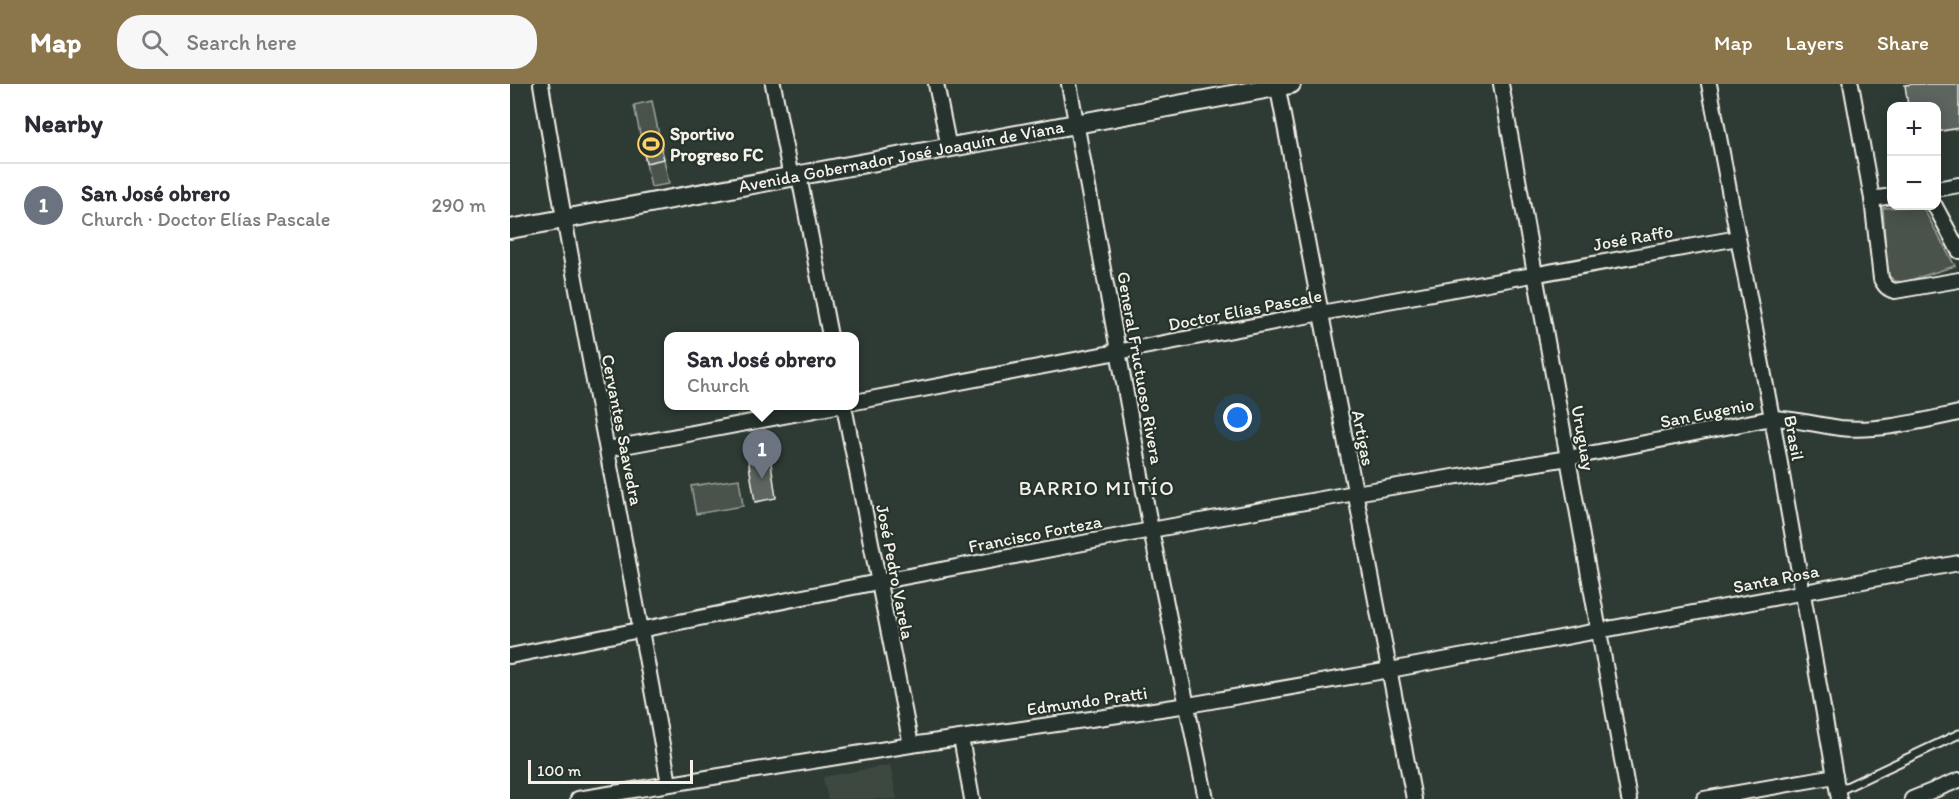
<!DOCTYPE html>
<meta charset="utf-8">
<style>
body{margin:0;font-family:Itim,sans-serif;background:#f7f7f7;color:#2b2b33}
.controls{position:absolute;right:18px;top:18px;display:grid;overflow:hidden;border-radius:12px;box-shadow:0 3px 15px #0003}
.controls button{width:54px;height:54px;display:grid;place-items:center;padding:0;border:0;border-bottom:2px solid #e1e1e2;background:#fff;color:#2b2b33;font:30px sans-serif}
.scale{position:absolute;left:18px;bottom:15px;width:165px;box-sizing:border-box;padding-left:6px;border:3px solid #f4f1e8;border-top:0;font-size:16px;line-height:21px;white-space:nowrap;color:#f4f1e8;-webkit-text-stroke:4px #26332d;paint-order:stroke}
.you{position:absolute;left:728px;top:334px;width:21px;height:21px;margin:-15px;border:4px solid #fff;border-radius:50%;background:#1a73e8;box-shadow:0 0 0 9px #1a73e833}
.badge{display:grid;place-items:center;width:39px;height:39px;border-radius:50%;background:#8a764a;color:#fff;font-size:20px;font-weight:700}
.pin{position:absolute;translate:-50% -50px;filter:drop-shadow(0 2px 3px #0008)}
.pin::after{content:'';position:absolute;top:32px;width:21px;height:18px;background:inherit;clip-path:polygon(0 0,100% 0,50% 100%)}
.popup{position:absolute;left:154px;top:248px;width:195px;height:78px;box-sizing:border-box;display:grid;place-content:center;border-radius:12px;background:#fff;filter:drop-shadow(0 2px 4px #0005);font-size:20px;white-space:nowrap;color:#7c7c81}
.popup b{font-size:22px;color:#2b2b33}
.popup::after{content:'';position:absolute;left:50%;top:100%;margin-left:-12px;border:12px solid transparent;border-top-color:#fff}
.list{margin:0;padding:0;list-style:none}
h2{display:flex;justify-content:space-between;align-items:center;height:78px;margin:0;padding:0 24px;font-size:26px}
h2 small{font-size:20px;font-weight:400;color:#7c7c81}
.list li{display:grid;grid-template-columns:39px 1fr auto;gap:18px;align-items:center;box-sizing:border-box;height:84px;padding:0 24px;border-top:2px solid #e1e1e2}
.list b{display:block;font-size:22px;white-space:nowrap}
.list p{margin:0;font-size:20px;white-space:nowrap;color:#7c7c81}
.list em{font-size:20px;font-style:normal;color:#7c7c81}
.icon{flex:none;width:33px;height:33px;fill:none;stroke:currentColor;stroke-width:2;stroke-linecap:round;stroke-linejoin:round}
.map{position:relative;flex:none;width:1449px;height:715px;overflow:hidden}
header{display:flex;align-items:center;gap:36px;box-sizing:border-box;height:84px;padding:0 30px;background:#8a764a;color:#fff}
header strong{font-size:28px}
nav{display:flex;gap:33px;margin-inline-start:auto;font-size:21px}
.search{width:420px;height:54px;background:#f7f7f7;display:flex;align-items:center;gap:15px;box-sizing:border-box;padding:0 21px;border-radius:24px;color:#7c7c81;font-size:22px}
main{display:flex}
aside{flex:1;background:#fff}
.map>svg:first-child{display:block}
.built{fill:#3c4841}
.green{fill:#48524c;stroke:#9ea29a;stroke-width:1.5}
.building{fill:#5c655e;stroke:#f4f1e8;stroke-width:1.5}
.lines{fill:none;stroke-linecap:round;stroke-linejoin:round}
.lane-casing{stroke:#f4f1e8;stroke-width:11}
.street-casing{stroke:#f4f1e8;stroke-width:18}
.secondary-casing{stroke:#f4f1e8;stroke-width:22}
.lane{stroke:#26332d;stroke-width:7}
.street{stroke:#26332d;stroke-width:14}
.secondary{stroke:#26332d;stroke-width:18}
.labels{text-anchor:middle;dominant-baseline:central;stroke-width:4.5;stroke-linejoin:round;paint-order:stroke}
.poi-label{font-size:18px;font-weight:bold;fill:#f4f1e8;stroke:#26332d;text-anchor:start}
.street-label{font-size:18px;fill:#f4f1e8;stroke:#26332d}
.neighbourhood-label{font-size:20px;letter-spacing:1.5px;fill:#f4f1e8;stroke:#26332d}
</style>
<header>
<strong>Map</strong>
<div class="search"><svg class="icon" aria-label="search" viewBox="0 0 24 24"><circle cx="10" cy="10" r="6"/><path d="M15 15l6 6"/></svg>Search here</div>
<nav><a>Map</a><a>Layers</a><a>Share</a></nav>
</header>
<main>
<aside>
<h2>Nearby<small></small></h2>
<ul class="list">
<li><span class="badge" style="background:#6b7280">1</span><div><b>San José obrero</b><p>Church · Doctor Elías Pascale</p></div><em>290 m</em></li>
</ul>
</aside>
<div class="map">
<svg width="1449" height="715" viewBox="0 0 1449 715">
<rect width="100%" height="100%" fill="#2e3b34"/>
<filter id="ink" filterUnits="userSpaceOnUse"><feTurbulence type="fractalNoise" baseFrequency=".0167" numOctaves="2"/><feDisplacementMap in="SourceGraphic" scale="12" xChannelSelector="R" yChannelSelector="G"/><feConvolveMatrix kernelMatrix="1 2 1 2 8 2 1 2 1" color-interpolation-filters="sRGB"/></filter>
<g filter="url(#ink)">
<polygon class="built" points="380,681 387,715 318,715 313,693"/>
<g class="green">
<polygon points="142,17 159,100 141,103 124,21"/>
<polygon points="1412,122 1445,182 1394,198 1385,197 1377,190 1373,124"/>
<polygon points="229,395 233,422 186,430 181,402"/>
</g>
<g class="building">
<polygon points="1403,0 1449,0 1449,44 1426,48 1426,22 1398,22 1395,1"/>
<polygon points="150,60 154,75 136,79 133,64"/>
<polygon points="260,372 266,414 245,418 238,375"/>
</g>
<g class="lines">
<g class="lane-casing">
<polyline id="lane" points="1328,707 1449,650"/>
</g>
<g class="street-casing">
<g id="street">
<path d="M31,0C69,234 118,466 159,700"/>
<polyline points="263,0 281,94"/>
<polyline points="426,0 439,64"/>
<polyline points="559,0 641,446 696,715"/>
<polyline points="767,0 904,715"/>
<polyline points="991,0 1119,715"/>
<polyline points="1199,0 1262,334 1329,715"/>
<path d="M1341,0L1362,115L1371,195C1375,202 1377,205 1385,207L1449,196"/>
<polyline points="289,92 320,252"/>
<polyline points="1426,105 1449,101"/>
<polyline points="1362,115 1382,112"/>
<polyline points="1425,122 1449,167"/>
<polyline points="345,318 811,229 1228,154"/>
<polyline points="334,322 401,661"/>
<polyline points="98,365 326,322"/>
<path d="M0,572L368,498L641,446L845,409L1058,374L1262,334C1285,335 1307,341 1330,344C1369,348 1411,337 1449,329"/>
<polyline points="451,654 462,715"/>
<polyline points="68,715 401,661 678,621 880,586 1449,479"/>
<polyline points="1194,715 1325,692"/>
<polyline points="1402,715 1449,696"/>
</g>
</g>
<g class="secondary-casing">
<g id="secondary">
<path id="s1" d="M0,145L781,0"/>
</g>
</g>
<use href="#lane" class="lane"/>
<use href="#street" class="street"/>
<use href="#secondary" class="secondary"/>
</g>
</g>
<defs>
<g id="stadium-ring" transform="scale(1.35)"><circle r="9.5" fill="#26332d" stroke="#ffd166" stroke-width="1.5"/><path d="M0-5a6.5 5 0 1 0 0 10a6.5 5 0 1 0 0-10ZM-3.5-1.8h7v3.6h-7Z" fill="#ffd166"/></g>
</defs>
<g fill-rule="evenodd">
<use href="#stadium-ring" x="141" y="60"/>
</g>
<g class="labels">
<g class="poi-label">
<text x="160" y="50">Sportivo<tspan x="160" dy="21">Progreso FC</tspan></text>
</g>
<g class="street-label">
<text stroke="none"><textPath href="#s1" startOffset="398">Avenida Gobernador José Joaquín de Viana</textPath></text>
<text transform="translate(1123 154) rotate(-10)">José Raffo</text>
<text transform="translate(735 226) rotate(-11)">Doctor Elías Pascale</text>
<text transform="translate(630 284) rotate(80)">General Fructuoso Rivera</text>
<text transform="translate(1197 329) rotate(-11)">San Eugenio</text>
<text transform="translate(112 346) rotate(79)">Cervantes Saavedra</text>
<text transform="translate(853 354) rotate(79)">Artigas</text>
<text transform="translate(1073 354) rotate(80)">Uruguay</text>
<text transform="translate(1284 354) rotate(80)">Brasil</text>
<text transform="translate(525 450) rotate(-11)">Francisco Forteza</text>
<text transform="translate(385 488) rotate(79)">José Pedro Varela</text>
<text transform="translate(1266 495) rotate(-11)">Santa Rosa</text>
<text transform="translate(577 617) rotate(-8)">Edmundo Pratti</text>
</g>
<g class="neighbourhood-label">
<text x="587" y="404">BARRIO MI TÍO</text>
</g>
</g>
</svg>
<div class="controls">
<button>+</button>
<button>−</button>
</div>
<div class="scale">100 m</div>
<div class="you"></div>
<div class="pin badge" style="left:252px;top:395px;background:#6b7280">1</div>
<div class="popup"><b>San José obrero</b>Church</div>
</div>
</main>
